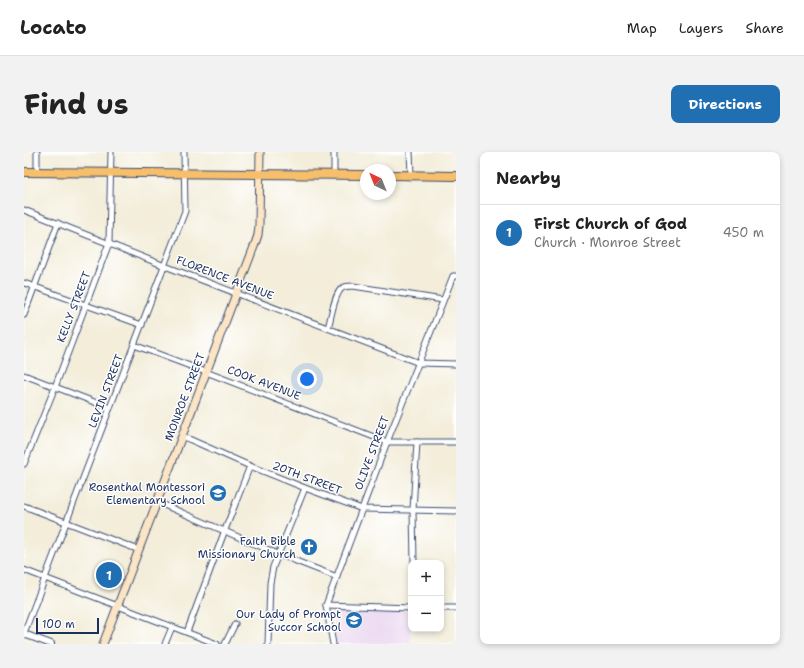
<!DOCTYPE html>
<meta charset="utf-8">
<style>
body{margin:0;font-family:"Shantell Sans",sans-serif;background:#f2f2f2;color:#222}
.controls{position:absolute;right:12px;bottom:12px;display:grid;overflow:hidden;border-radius:8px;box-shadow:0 2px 6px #0003}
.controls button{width:36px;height:36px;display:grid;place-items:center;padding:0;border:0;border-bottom:1px solid #e0e0e0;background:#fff;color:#222;font:20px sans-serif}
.compass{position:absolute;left:336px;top:12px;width:36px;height:36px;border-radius:50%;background:#fff;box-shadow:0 2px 6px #0003;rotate:317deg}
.scale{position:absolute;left:12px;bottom:10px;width:63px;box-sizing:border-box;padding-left:4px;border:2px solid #1b2f5e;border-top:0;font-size:11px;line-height:14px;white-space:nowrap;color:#1b2f5e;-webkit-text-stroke:3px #fff;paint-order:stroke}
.you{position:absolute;left:283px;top:227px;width:14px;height:14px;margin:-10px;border:3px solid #fff;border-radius:50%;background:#1a73e8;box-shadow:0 0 0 6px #1a73e833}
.badge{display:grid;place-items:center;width:26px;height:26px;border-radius:50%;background:#1f6fb2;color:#fff;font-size:13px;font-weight:700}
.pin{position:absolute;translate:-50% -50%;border:2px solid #fff;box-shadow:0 1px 4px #0006}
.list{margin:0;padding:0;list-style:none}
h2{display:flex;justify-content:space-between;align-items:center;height:52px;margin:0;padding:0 16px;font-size:17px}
h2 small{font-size:13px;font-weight:400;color:#767676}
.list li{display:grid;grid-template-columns:26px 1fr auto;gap:12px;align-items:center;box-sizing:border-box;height:56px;padding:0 16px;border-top:1px solid #e0e0e0}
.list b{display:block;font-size:15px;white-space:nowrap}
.list p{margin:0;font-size:13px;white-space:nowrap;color:#767676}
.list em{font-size:13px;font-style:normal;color:#767676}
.map{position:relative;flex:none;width:432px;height:492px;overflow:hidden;border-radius:8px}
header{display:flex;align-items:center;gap:24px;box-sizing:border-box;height:56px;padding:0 20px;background:#fff;border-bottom:1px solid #e0e0e0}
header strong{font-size:19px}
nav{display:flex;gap:22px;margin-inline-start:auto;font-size:14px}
.intro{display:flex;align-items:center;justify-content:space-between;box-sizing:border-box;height:96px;padding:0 24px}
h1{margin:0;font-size:28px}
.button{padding:10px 18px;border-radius:8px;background:#1f6fb2;color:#fff;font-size:14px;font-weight:700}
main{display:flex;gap:24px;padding:0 24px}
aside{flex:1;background:#fff;border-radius:8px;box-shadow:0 2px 6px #0003}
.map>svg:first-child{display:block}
.built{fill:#e8d2ee}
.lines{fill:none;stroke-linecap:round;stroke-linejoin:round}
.minor-casing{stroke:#3b4c70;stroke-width:7}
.tertiary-casing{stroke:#3b4c70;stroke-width:8}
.secondary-casing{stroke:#3b4c70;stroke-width:9}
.primary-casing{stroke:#3b4c70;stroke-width:10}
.minor{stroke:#fff;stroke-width:5}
.tertiary{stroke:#fff;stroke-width:6}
.secondary{stroke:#fce5c4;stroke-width:7}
.primary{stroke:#f7bf6c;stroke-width:8}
.labels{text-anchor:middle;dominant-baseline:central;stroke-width:3;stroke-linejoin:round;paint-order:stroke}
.street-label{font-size:11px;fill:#1b2f5e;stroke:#fff}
.poi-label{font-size:11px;fill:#1b2f5e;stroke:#fff;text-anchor:end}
</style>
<header>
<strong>Locato</strong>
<nav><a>Map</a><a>Layers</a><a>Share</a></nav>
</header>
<div class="intro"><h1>Find us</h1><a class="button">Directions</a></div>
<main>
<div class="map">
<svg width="432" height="492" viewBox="0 0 432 492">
<rect width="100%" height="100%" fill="#fff"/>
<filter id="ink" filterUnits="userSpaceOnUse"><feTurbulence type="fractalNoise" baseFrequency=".025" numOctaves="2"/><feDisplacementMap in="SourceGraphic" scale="8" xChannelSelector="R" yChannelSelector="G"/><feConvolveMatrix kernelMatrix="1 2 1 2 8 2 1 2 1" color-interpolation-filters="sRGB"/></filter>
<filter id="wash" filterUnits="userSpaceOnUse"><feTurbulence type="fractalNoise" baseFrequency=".012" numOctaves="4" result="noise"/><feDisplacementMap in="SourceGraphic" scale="16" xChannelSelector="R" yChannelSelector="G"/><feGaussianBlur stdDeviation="0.9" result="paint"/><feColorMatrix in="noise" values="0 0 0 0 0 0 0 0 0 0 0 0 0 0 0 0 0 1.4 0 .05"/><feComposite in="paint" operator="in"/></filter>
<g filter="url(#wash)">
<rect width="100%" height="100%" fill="#f3edd9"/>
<polygon class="built" points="387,458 386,492 313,492 308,459"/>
</g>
<g filter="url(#ink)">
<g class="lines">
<g class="minor-casing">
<g id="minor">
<polyline points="386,0 387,23"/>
<polyline points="13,21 13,0"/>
<polyline points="310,22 310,0"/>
<polyline points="0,58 141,114 395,211 432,212"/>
<polyline points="0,131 118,173"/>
<polyline points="0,163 34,71"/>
<path d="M304,176C307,166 310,144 317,137C320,134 324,134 329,134L419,148"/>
<polyline points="110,193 182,220 363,290 432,290"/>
<polyline points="0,223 86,256"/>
<polyline points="158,284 226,314 281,336 338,357 432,359"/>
<polyline points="0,312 31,235 85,91 87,0"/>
<polyline points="133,350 254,402 313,425"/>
<polyline points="0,354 115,398"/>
<polyline points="390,411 389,358 393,290"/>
<polyline points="0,418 193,492"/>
<polyline points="302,453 387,456"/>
<polyline points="417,456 432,456"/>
<polyline points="163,480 201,378 226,314"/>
<polyline points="0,481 161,59 160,0"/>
<polyline points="141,492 148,475"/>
<polyline points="201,492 211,472"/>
<polyline points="244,492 246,431 249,415 281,336"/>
<polyline points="309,492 302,453 363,290 429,124 432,124"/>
</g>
</g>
<g class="tertiary-casing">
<polyline id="tertiary" points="0,482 27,492"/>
</g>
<g class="secondary-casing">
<polyline id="secondary" points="79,492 231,92 234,83 235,73 236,0"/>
</g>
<g class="primary-casing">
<g id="primary">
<polyline points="0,20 342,23"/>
<polyline points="366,23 432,24"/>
</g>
</g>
<use href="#minor" class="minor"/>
<use href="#tertiary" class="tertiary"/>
<use href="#secondary" class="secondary"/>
<use href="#primary" class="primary"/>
</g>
</g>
<defs>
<g id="school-disc" transform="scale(0.9)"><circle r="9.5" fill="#1f6fb2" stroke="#fff"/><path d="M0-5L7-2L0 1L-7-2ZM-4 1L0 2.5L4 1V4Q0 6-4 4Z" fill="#fff"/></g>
<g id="church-disc" transform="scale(0.9)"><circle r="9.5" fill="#1f6fb2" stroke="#fff"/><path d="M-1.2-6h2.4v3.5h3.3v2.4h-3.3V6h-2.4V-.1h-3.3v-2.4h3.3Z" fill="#fff"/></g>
</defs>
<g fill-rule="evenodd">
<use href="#school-disc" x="194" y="341"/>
<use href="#church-disc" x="285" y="395"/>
<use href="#school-disc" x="330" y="468"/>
</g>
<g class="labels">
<g class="street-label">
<text transform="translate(201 126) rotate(21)">FLORENCE AVENUE</text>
<text transform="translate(50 155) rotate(-69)">KELLY STREET</text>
<text transform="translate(240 231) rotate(21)">COOK AVENUE</text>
<text transform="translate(82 239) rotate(-69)">LEVIN STREET</text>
<text transform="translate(161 245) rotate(-69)">MONROE STREET</text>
<text transform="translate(348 301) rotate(-69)">OLIVE STREET</text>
<text transform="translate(283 326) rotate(21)">20TH STREET</text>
</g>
<g class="poi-label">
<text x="181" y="335">Rosenthal Montessori<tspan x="181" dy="13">Elementary School</tspan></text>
<text x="272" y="389">Faith Bible<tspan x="272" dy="13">Missionary Church</tspan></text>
<text x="317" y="462">Our Lady of Prompt<tspan x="317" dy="13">Succor School</tspan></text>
</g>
</g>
</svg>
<div class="controls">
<button>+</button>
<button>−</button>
</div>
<svg class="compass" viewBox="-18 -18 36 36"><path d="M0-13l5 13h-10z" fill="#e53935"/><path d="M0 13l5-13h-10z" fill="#767676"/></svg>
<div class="scale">100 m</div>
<div class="you"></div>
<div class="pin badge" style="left:85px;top:423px">1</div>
</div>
<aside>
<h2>Nearby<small></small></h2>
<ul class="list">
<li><span class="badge">1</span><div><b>First Church of God</b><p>Church · Monroe Street</p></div><em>450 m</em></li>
</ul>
</aside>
</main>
